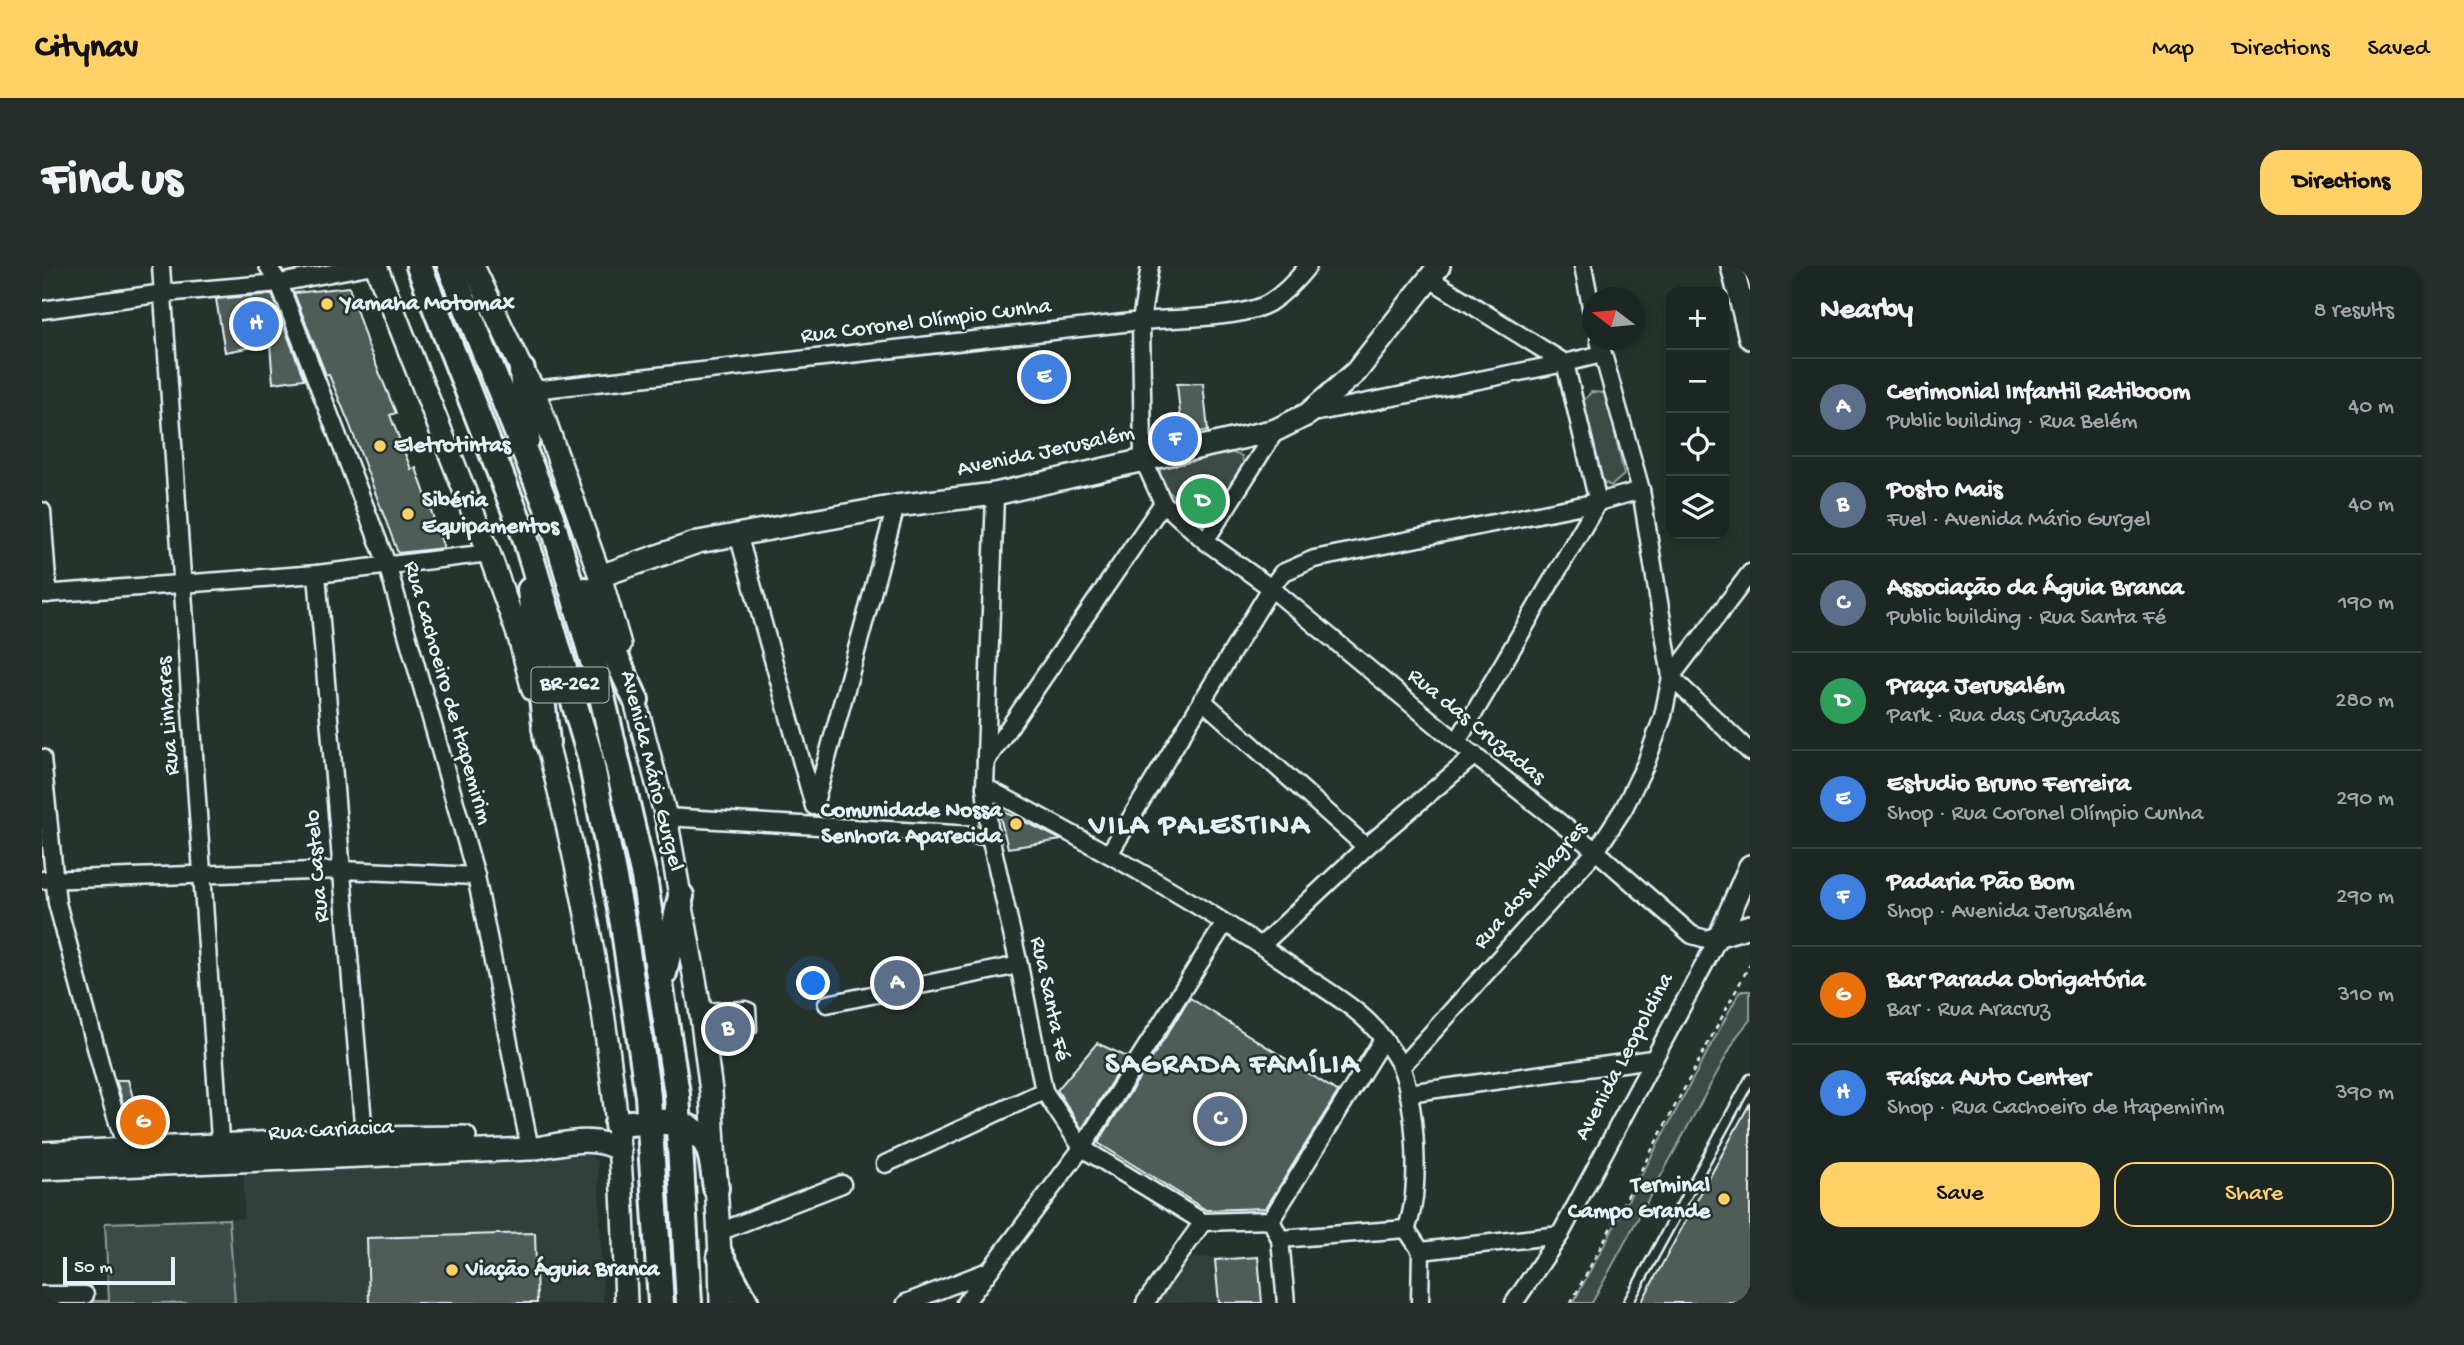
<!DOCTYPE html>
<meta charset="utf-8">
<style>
body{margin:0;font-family:"Gochi Hand",sans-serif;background:#252e2a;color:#f1f3f6}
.controls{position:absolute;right:21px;top:21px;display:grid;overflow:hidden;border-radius:14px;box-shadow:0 4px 10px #0003}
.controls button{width:63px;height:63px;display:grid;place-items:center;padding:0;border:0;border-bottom:2px solid #3a4340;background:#1c2622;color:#f1f3f6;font:35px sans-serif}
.compass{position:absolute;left:1540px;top:21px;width:63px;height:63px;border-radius:50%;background:#1c2622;box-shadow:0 4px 10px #0003;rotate:286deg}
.scale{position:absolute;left:21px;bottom:18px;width:112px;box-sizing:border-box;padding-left:7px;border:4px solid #e8f1f8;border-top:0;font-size:19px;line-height:24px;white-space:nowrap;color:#e8f1f8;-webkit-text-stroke:5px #26332d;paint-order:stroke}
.you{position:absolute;left:772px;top:718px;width:24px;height:24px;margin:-18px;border:5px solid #fff;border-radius:50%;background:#1a73e8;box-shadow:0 0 0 10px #1a73e833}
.badge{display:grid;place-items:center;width:46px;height:46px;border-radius:50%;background:#ffd166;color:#fff;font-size:23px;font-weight:700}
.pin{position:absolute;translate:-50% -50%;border:4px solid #fff;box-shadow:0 2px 7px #0006}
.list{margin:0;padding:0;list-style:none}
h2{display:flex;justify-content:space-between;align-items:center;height:91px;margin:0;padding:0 28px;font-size:30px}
h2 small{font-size:23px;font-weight:400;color:#a0a5a5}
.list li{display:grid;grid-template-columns:46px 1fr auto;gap:21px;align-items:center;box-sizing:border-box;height:98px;padding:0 28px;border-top:2px solid #3a4340}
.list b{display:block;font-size:26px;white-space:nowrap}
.list p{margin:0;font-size:23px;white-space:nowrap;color:#a0a5a5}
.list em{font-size:23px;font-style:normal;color:#a0a5a5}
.actions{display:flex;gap:14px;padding:21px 28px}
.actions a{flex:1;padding:16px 0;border:2px solid #ffd166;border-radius:21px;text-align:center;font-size:24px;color:#ffd166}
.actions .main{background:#ffd166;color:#111}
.icon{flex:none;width:38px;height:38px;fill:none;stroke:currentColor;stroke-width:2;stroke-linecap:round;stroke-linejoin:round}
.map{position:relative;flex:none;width:1708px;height:1037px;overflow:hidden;border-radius:21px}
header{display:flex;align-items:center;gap:42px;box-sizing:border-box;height:98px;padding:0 35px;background:#ffd166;color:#111}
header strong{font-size:33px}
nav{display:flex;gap:38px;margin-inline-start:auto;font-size:24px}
.intro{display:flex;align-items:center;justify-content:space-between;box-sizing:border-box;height:168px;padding:0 42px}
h1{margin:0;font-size:49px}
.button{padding:18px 32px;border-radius:21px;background:#ffd166;color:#111;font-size:24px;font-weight:700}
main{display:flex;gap:42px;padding:0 42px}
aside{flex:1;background:#1c2622;border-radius:21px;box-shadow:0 4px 10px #0003}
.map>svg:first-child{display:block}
.built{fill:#333f3a}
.green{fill:#3e4b47;stroke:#939ea0;stroke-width:2}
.building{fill:#505c59;stroke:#e8f1f8;stroke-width:2}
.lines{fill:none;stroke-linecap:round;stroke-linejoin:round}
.lane-casing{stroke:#e8f1f8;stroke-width:13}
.street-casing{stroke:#e8f1f8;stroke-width:21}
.secondary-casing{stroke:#e8f1f8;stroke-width:26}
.primary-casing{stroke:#e8f1f8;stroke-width:30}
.path{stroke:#e8f1f8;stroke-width:2.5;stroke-dasharray:5 5;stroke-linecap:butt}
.lane{stroke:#26332d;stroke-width:8}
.street{stroke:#26332d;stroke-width:16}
.secondary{stroke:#26332d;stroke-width:21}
.primary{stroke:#26332d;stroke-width:24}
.poi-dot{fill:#ffd166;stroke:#26332d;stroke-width:2.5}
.labels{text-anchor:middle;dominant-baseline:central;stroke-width:5;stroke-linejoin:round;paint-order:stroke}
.shield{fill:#26332d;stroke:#aeb8bb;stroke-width:2}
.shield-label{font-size:21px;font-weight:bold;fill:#e8f1f8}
.poi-label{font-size:23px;font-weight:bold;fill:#e8f1f8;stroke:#26332d;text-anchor:start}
.street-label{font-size:23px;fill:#e8f1f8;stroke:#26332d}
.district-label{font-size:30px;font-weight:bold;letter-spacing:2px;fill:#e8f1f8;stroke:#26332d}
</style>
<header>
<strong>Citynav</strong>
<nav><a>Map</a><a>Directions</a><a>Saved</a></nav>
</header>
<div class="intro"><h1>Find us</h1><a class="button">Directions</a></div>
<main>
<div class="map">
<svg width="1708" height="1037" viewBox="0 0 1708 1037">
<rect width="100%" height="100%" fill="#26332d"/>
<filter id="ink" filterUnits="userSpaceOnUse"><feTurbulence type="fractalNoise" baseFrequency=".0143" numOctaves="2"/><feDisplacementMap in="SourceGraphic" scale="14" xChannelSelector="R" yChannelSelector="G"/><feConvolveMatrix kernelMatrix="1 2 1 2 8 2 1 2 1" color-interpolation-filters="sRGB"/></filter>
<g filter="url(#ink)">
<g class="built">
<polygon points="540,887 549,890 556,896 561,1037 193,1037 187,953 202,952 202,907"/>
<polygon points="1218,989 1221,1037 1113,1037 1150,992"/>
</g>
<g class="green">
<polygon points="1549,126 1564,127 1582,209 1569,220 1558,214 1541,136"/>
<path d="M1190,187L1200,190C1206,211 1181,236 1170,252C1158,250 1125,228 1120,217C1117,211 1118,206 1119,200Z"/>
<polygon points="1698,725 1708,725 1708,754 1695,770 1550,1037 1531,1037"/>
<polygon points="187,953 193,1037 10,1037 11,1035 67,1035 63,957"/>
</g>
<g class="building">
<polygon points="307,21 325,77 354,147 348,149 369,203 374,202 402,282 356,287 307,157 287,109 284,109 252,27"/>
<polygon points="230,28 262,113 231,117 228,78 183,86 174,33"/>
<polygon points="1161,117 1166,165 1140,167 1135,118"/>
<polygon points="956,543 1000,564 1020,574 966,582"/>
<polygon points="1148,732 1296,826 1224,942 1164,944 1056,877"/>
<polygon points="1055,777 1085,791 1040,863 1015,824"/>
<polygon points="74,814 86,814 94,842 115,842 119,867 91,870"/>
<polygon points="1708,837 1708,1030 1704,1037 1599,1037"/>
<polygon points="493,967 495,1037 327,1037 325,972"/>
<polygon points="1216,991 1220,1037 1177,1037 1173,994"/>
</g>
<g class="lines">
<g class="lane-casing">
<g id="lane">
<polyline points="658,742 704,740 709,742 710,763 665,773"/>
<polyline points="1586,1037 1708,813"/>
</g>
</g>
<g class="street-casing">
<g id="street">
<polyline points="119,0 179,888"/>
<polyline points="226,0 237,17 345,298 434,610 488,883"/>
<polyline points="1108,0 1099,55 1101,193 1121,237 1163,275 1229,322 1415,476 1554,585 1650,669 1664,673 1678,669"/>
<polyline points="1541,0 1550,46"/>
<polyline points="1388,13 1523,97"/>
<polyline points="0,44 122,27 237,17 326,0"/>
<polyline points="1557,74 1599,224 1629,411 1708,486"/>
<path d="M492,124L1099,55C1133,52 1198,53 1227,37C1243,27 1254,15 1266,0"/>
<polyline points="1266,148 1523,97 1560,88"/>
<polyline points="953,228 943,521 948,570 977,699 1002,825 1040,882 1161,956 1229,954 1238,973 1364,963"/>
<polyline points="0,245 6,328"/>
<polyline points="696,268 772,540"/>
<polyline points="1163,275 1234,164"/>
<polyline points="275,308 323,881"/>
<polyline points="0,328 275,308 447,287"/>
<polyline points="1160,434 1324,581"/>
<polyline points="1415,476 1556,236 1523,97"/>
<polyline points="0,492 15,637 63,815 87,892"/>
<polyline points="944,495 1121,237"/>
<path d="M943,521C1051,579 1159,637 1259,707C1288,727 1321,745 1342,774C1348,782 1355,792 1359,801C1374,836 1380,929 1364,963L1379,985L1378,1037"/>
<polyline points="772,540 854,240"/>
<polyline points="624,551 948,570"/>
<polyline points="1067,588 1229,322 1240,307 1272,293 1556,236 1599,224"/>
<polyline points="0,614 300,604 434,610"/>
<polyline points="1220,679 1324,581 1433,489"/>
<polyline points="785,738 977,699"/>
<polyline points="1359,801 1554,585 1582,542 1604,497 1621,450 1629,411 1708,307"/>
<polyline points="1366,827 1610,793"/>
<polyline points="843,898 1002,825"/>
<polyline points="1229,954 1341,773"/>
<polyline points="677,966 800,918"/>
<polyline points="1238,973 1244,1037"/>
<polyline points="1379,985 1518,969"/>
<polyline points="0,1029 43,1029"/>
<polyline points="864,1037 946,1005"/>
<polyline points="923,1037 1040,882 1183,657"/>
<polyline points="1103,1037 1161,956"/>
<polyline points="1472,1037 1518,969 1678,669"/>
</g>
</g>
<g class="secondary-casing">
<g id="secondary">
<polyline points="334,0 447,287 477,371 491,424"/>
<polyline points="431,0 480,104 492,124 558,310 578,379"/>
<polyline points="1690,0 1708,72"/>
<polyline points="558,310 656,276 854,240 953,228 1234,164 1266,148 1314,106 1397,0"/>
<polyline points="589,420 624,551 658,742 669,825 678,989 679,1037"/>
<path d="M501,462C538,601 565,739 577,882C582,934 582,986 584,1037"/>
<polyline points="1678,669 1708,600"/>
<polyline points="1678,669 1708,660"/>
<polyline points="0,887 322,872 423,871"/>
<path d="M0,903L488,883C517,879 552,867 578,885"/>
</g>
</g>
<g class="primary-casing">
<g id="primary">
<polyline points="377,0 483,271 548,490 581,658 606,830 619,1037"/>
<polyline points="408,0 509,251 555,409 602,611 635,828 647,1037"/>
<polyline points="480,104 485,173"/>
<polyline points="488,324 505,476"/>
<polyline points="543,324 594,434"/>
<polyline points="622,707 639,630"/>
<path d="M575,858C606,856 653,847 667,884C671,895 672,910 674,922"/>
<polyline points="678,989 704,1037"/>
</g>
</g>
<polyline class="path" points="1529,1037 1708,698"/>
<use href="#lane" class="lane"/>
<use href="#street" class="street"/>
<use href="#secondary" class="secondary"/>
<use href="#primary" class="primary"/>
</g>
</g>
<g class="poi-dot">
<circle cx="285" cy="38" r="7"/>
<circle cx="338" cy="180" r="7"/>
<circle cx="366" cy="248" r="7"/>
<circle cx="974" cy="558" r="7"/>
<circle cx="1682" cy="933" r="7"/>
<circle cx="410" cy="1004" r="7"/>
</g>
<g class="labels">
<rect class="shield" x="489.5" y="401.5" width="77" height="35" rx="5"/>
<g class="shield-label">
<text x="528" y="419">BR-262</text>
</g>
<g class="poi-label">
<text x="299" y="38">Yamaha Motomax</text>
<text x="352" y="180">Eletrotintas</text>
<text x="380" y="235">Sibéria<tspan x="380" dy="26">Equipamentos</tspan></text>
<text x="960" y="545" text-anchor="end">Comunidade Nossa<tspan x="960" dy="26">Senhora Aparecida</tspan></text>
<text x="1668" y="920" text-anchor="end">Terminal<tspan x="1668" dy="26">Campo Grande</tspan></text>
<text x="424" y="1004">Viação Águia Branca</text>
</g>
<g class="street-label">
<text transform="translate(884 56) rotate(-7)">Rua Coronel Olímpio Cunha</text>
<text transform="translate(1004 186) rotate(-12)">Avenida Jerusalém</text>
<text transform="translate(405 427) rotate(74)">Rua Cachoeiro de Itapemirim</text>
<text transform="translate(127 450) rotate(-94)">Rua Linhares</text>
<text transform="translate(1434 461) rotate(39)">Rua das Cruzadas</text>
<text transform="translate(609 505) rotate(76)">Avenida Mário Gurgel</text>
<text transform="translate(276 600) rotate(-95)">Rua Castelo</text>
<text transform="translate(1489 620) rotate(-49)">Rua dos Milagres</text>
<text transform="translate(1007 733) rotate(78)">Rua Santa Fé</text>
<text transform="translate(1583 791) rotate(-62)">Avenida Leopoldina</text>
<text transform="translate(289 865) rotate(-3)">Rua Cariacica</text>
</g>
<g class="district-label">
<text x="1158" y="561">VILA PALESTINA</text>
<text x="1191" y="800">SAGRADA FAMÍLIA</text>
</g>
</g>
</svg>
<div class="controls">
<button>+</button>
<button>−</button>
<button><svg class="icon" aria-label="locate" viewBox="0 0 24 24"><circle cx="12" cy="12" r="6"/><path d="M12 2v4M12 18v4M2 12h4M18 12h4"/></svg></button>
<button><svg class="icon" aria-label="layers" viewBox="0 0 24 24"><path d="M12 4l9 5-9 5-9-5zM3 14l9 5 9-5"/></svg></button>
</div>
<svg class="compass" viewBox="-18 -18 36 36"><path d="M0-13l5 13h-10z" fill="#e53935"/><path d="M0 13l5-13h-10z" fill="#a0a5a5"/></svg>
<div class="scale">50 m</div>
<div class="you"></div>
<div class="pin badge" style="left:855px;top:717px;background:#5c6f8a">A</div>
<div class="pin badge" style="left:686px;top:763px;background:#5c6f8a">B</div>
<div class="pin badge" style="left:1178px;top:853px;background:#5c6f8a">C</div>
<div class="pin badge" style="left:1161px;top:235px;background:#2e9e5b">D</div>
<div class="pin badge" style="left:1002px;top:111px;background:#3f7fe0">E</div>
<div class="pin badge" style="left:1133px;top:173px;background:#3f7fe0">F</div>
<div class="pin badge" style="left:101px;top:856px;background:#e8710a">G</div>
<div class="pin badge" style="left:214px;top:58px;background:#3f7fe0">H</div>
</div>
<aside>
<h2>Nearby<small>8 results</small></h2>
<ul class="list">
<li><span class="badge" style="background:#5c6f8a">A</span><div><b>Cerimonial Infantil Ratiboom</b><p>Public building · Rua Belém</p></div><em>40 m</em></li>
<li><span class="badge" style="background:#5c6f8a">B</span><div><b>Posto Mais</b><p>Fuel · Avenida Mário Gurgel</p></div><em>40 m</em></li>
<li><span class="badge" style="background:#5c6f8a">C</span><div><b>Associação da Águia Branca</b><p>Public building · Rua Santa Fé</p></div><em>190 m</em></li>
<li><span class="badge" style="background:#2e9e5b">D</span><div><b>Praça Jerusalém</b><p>Park · Rua das Cruzadas</p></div><em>280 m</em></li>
<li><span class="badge" style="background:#3f7fe0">E</span><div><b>Estudio Bruno Ferreira</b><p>Shop · Rua Coronel Olímpio Cunha</p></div><em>290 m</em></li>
<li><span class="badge" style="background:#3f7fe0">F</span><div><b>Padaria Pão Bom</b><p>Shop · Avenida Jerusalém</p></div><em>290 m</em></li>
<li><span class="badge" style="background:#e8710a">G</span><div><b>Bar Parada Obrigatória</b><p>Bar · Rua Aracruz</p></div><em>310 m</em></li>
<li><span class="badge" style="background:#3f7fe0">H</span><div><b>Faísca Auto Center</b><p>Shop · Rua Cachoeiro de Itapemirim</p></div><em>390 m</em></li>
</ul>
<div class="actions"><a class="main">Save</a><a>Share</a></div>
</aside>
</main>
